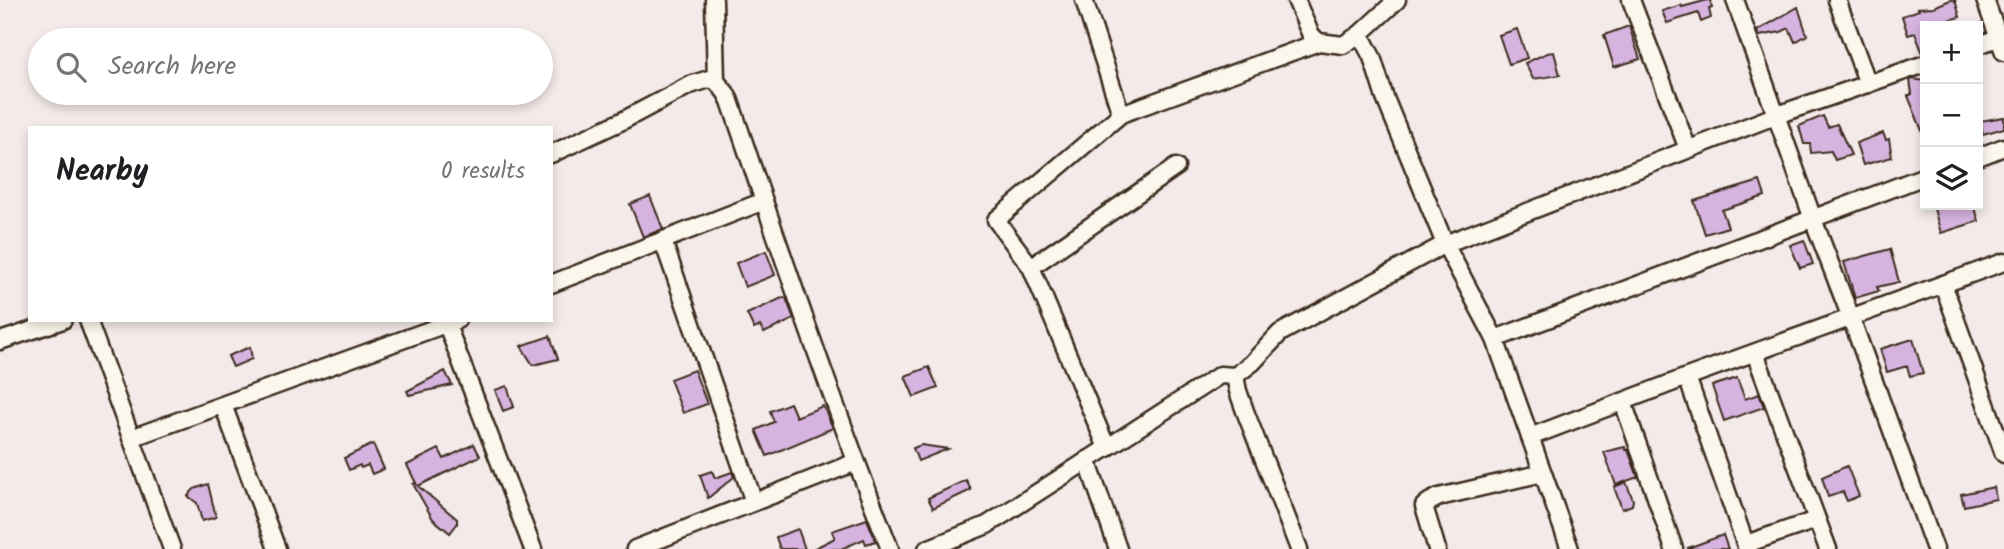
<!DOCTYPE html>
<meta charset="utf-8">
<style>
body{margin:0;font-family:Kalam,sans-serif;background:#f6f6f6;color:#202124}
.controls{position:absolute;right:21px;top:21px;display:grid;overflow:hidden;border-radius:0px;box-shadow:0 4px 10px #0003}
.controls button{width:63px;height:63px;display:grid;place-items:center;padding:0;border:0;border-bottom:2px solid #e0e0e0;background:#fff;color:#202124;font:35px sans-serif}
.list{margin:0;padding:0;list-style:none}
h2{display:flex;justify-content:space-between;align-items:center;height:91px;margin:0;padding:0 28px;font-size:30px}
h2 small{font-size:23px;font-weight:400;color:#757577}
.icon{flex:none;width:38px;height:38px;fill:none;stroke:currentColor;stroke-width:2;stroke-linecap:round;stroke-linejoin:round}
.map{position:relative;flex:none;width:2004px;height:549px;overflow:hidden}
.search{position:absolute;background:#fff;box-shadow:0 4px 10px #0003;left:28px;top:28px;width:525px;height:77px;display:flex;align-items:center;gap:18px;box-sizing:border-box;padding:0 24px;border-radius:38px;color:#757577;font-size:26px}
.panel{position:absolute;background:#fff;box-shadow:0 4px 10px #0003;left:28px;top:126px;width:525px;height:196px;border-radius:0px}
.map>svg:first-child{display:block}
.building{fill:#d7b4df;stroke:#3b2a1e;stroke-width:2}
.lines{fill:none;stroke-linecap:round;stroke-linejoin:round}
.minor-casing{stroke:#3b2a1e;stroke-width:21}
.minor{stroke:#fbf7ec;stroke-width:16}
</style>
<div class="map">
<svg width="2004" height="549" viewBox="0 0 2004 549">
<rect width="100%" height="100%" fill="#f4eae9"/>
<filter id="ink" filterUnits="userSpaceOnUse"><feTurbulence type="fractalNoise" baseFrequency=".0143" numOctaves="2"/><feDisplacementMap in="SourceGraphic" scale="14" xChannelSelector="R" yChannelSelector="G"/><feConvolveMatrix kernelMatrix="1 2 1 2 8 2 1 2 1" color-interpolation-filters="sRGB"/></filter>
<g filter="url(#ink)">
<g class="building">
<polygon points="1708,0 1710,0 1712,8 1709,9 1711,18 1701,22 1698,13 1667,23 1662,11 1681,5 1682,7"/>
<polygon points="1950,0 1955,0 1960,17 1925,26 1925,54 1923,54 1915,33 1908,35 1902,16 1919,10 1918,8 1934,7"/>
<polygon points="1798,7 1807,35 1795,42 1789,28 1781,32 1759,36 1757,31"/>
<polygon points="1629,26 1640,59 1614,67 1604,35"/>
<polygon points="1517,29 1527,58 1509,64 1499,35"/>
<polygon points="1554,52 1560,75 1533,79 1525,63 1547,53"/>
<polygon points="1914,79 1925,81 1925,138 1908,96 1912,94 1910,80"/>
<polygon points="1823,116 1828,127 1837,124 1851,155 1835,160 1831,151 1811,153 1810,144 1804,144 1799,126"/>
<polygon points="2004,117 2004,128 1983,134 1980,121"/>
<polygon points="1883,133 1886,140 1889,139 1892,157 1863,165 1856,143"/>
<polygon points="1760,181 1765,196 1722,210 1728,227 1705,234 1694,201"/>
<polygon points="650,196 663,229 643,237 630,204"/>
<polygon points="1947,205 1974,205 1979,221 1941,233 1934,209"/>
<polygon points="1804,240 1813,264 1800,268 1790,245"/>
<polygon points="1890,249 1899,282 1877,287 1879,291 1855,298 1844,262"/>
<polygon points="766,251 775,275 745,287 736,263"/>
<polygon points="782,298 786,298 794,319 764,333 760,326 754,329 747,314"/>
<polygon points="550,336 558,359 533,365 521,346"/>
<polygon points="1913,339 1923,373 1910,376 1907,366 1887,372 1880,349"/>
<polygon points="250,347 252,359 233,367 228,356"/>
<polygon points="929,367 938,388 914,397 905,376"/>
<polygon points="694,370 707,404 683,413 670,379"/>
<polygon points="445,371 452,385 409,395 407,391"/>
<polygon points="1737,378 1745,399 1759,394 1764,407 1724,421 1712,386"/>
<polygon points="507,386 514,407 503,411 495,390"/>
<polygon points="790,403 796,417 823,406 833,428 767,456 756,430 774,422 770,411"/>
<polygon points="373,444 384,469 372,474 368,465 361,468 360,465 349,470 344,458"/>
<polygon points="474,444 480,456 418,486 457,519 457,524 450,533 433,519 413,484 415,483 417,485 407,465 439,449 444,459"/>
<polygon points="921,445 948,449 918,461 913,448"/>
<polygon points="1625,447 1626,450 1628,450 1638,477 1616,485 1604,452"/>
<polygon points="1847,466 1859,496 1847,501 1843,492 1828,497 1822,477"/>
<polygon points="712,471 715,478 732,472 734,477 708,498 700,475"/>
<polygon points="966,480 971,490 933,508 928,498"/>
<polygon points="1626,482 1633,500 1632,505 1622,509 1614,487"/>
<polygon points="208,484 216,517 202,521 197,503 188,496 194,489"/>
<polygon points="1994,487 1996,499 1964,506 1961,494"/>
<polygon points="867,519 876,541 866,544 864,539 841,549 813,549 835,538 832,531"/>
<polygon points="798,529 805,549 780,549 776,537"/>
<polygon points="1723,535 1728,549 1689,549 1688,548"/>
</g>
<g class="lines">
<g class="minor-casing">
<g id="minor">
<path d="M714,0L716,81L726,93L730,101C781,252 832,402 890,549"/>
<polyline points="1084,0 1121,114"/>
<polyline points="1296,0 1310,33 1315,39 1319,42 1343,45 1360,34 1397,0"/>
<polyline points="1631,0 1688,149"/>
<polyline points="1735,0 1813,219 1851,318 1935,549"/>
<polyline points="1837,0 1868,84"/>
<polyline points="1985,0 2004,52"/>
<polyline points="1360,34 1372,57 1385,98 1445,244 1495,339 1570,549"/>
<polyline points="1978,45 2004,36"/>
<polyline points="551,154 622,121 690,85 709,79 716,81"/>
<polyline points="1978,157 2004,147"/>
<polyline points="663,241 754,502"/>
<polyline points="1031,267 1176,167"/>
<polyline points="551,284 764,201"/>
<polyline points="1943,284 2004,454"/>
<polyline points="88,320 172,549"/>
<polyline points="445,320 533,549"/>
<polyline points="1495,339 1925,176"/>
<polyline points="0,341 63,320"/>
<polyline points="1755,353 1828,549"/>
<polyline points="1687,377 1747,549"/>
<polyline points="1623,402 1674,549"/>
<polyline points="223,405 277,549"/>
<polyline points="1530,437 1687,377 2004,262"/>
<polyline points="131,438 457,320"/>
<polyline points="1107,448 1031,267 996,220 1121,114 1319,42"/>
<polyline points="1087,460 1118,549"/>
<polyline points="1746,544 1816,520"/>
<polyline points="635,549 856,462"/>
<polyline points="927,549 987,525 1220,375 1235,376"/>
<polyline points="1299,549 1245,411 1238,391 1235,376 1252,363 1280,333 1445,244 1777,115 1925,64"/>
<polyline points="1437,549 1424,506 1429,502 1439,497 1543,473"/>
</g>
</g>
<use href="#minor" class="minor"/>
</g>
</g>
</svg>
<div class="controls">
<button>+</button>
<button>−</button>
<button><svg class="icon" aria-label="layers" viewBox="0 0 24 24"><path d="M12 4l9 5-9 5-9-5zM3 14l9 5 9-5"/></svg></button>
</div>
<div class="search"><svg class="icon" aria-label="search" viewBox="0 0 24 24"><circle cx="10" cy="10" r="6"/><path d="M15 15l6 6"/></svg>Search here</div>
<section class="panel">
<h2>Nearby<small>0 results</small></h2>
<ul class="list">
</ul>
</section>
</div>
